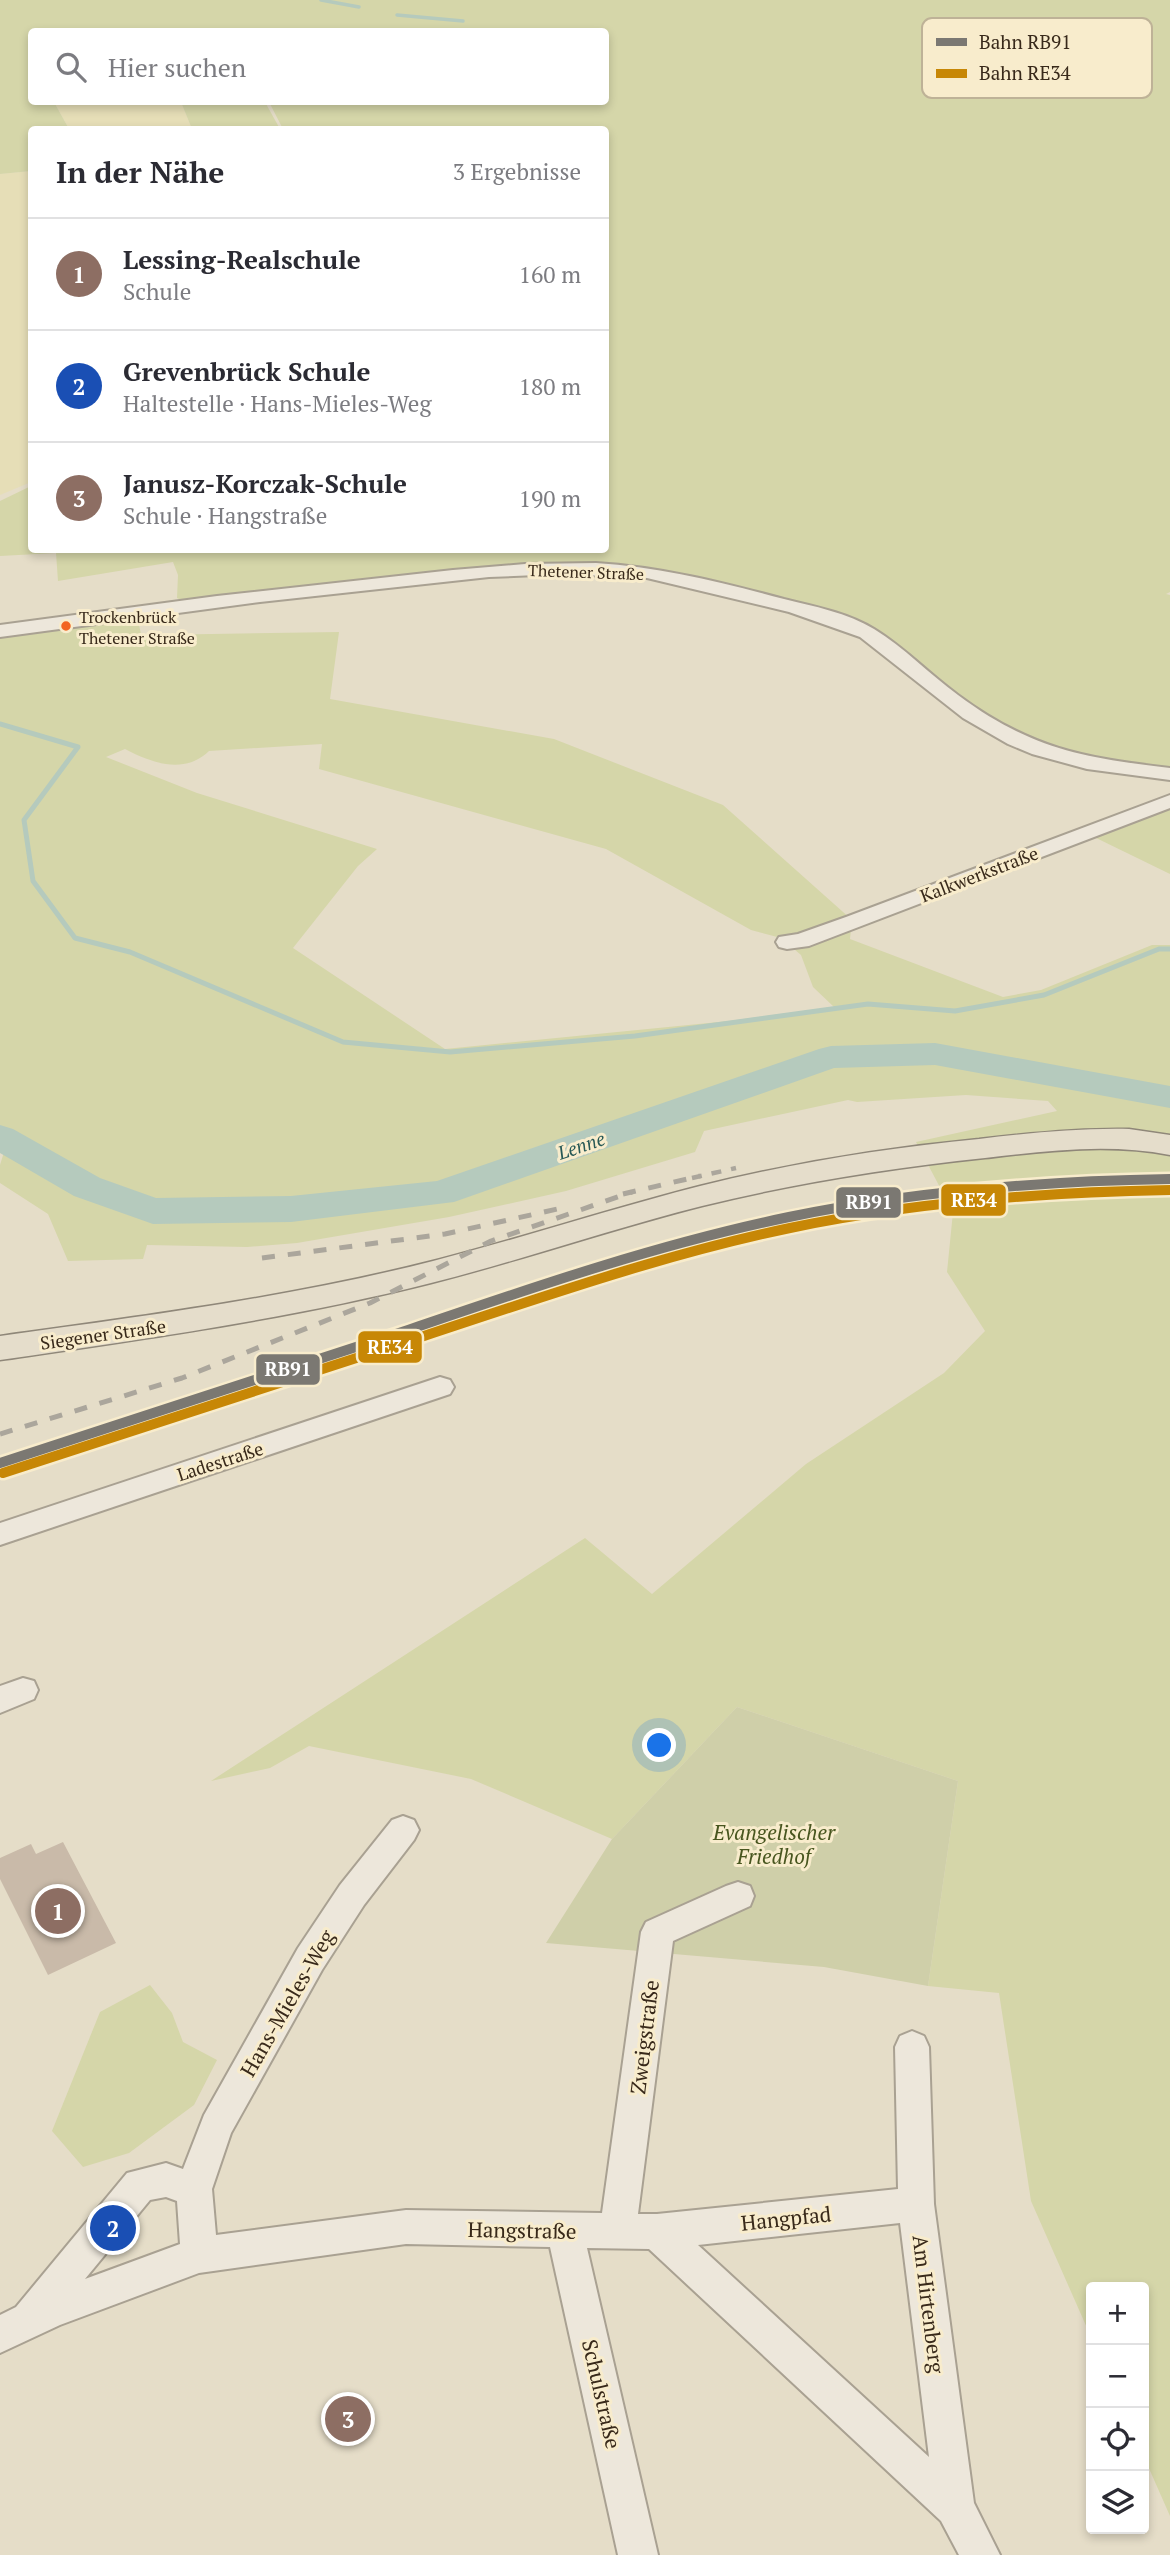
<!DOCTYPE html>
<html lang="de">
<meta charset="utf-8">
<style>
body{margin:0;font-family:"PT Serif",serif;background:#f2f2f3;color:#2b2b33}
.controls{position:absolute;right:21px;bottom:21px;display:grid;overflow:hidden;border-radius:7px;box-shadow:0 4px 10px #0003}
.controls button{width:63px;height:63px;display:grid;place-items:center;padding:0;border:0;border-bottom:2px solid #e1e1e2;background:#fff;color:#2b2b33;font:35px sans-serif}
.you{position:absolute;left:660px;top:1746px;width:24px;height:24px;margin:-18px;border:5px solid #fff;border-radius:50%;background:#1a73e8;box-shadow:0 0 0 10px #1a73e833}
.badge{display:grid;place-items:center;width:46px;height:46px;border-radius:50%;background:#756857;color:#fff;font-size:23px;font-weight:700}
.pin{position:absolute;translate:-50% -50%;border:4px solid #fff;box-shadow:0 2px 7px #0006}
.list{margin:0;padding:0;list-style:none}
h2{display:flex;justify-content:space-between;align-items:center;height:91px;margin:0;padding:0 28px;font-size:30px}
h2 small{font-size:23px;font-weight:400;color:#7c7c81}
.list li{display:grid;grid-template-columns:46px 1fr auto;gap:21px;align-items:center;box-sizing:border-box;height:112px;padding:0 28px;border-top:2px solid #e1e1e2}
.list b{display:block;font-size:26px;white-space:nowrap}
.list p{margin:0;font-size:23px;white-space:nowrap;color:#7c7c81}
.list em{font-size:23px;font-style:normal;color:#7c7c81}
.icon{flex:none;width:38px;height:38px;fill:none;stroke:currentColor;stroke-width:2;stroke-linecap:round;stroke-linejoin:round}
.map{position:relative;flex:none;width:1170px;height:2555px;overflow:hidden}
.search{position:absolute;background:#fff;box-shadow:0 4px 10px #0003;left:28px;top:28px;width:581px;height:77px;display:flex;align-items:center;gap:18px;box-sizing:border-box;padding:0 24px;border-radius:7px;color:#7c7c81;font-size:26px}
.panel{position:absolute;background:#fff;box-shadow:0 4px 10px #0003;left:28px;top:126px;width:581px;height:427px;border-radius:7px}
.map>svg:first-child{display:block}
.farmland{fill:#e6deb7}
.green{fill:#d5d6a9;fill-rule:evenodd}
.cemetery{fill:#cfcfa9}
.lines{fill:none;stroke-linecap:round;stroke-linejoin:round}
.stream-far1{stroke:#b5cabd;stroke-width:3.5}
.stream{stroke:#b5cabd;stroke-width:5}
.river{fill:#b5cabd;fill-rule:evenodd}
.building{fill:#c9baa9}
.minor-casing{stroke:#a9a192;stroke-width:4}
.major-casing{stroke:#8f8779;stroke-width:3}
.minor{fill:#ede7db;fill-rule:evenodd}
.major{fill:#e5ddcb;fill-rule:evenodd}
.rail-far1{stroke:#aba69c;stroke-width:4.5;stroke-dasharray:10 10;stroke-linecap:butt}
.rail{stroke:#aba69c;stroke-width:5;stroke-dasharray:13 13;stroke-linecap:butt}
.rail-1-casing{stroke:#f8eccc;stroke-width:15}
.rail-2-casing{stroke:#f8eccc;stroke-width:15}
.rail-1{stroke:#7b7872;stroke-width:10}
.rail-2{stroke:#c78706;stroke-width:10}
.bus-dot{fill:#f26522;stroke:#f8eccc;stroke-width:2.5}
.labels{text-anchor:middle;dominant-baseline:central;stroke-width:6;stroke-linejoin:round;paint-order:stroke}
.far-street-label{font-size:16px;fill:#38291a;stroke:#f8eccc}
.bus-label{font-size:16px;fill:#38291a;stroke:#f8eccc;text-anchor:start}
.street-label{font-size:18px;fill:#38291a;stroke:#f8eccc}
.water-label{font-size:19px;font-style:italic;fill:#285956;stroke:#f8eccc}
.near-park-label{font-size:21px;font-style:italic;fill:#48561f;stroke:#f8eccc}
.near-street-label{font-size:21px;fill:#38291a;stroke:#f8eccc}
.key{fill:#f8eccc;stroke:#beb297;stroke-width:2}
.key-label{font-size:19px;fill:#38291a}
.line-badge{stroke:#f8eccc;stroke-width:2.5}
.badge-label{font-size:19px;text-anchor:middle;font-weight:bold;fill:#fff}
</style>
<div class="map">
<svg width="1170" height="2555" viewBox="0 0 1170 2555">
<rect width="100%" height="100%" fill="#e5ddc8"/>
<g class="farmland">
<polygon points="54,102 181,102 192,129 69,129"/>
<polygon points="31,171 31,482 0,495 0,174"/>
</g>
<g class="green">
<polygon points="0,0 1170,0 1170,592 1166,594 1170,595 1170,771 1045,748 984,717 888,642 786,600 671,572 615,565 185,602 177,598 178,575 173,562 58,581 56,553 0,556 0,501 31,486 32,550 606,550 606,130 283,129 269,102 606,102 606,32 32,32 32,102 54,102 69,129 32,130 31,171 0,174"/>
<polygon points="181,102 265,102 280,129 192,129"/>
<path d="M123,619L139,625L141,634L151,635L339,632L330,699L554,739L723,805L852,920L850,939L1003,997L1041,990L1152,945H1170V2516L1144,2457V2287H1091V2337L1031,2201L999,1993L928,1986L958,1781L737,1707L612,1839L471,1779L309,1746L270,1768L211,1781L585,1538L652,1594L806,1464L944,1373L985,1331L947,1272L953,1212L916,1142L1057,1111L1048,1101L966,1095L857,1102L848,1100L704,1131L695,1152L566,1191L449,1217L297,1243L247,1247L147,1245L143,1259L68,1261L48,1214L0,1183V1165L8,1139L0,1128V634ZM322,744L319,769L606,849L751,930L781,938L801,955L813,987L834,1007L729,1021L445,1049L293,948L358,866L377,849L197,793L106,757L125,749C152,763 184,775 209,751Z"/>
<polygon points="1170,805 1170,874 1090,835"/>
<polygon points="150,1985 172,2013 183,2042 217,2060 194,2105 129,2153 83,2167 52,2131 100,2012"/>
</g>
<polygon class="cemetery" points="737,1707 958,1781 928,1986 824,1967 546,1943 612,1839"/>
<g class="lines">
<g class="stream-far1">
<polyline points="321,0 359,7"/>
<polyline points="397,15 463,21"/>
</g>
<polyline class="stream" points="0,724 78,747 24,820 33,881 75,938 130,952 343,1042 450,1052 635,1036 868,1004 955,1011 1044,995 1159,949 1170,949"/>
<polygon class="river" points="935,1043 1170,1086 1170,1108 935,1065 834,1068 454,1202 291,1222 153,1224 74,1196 0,1153 0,1125 13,1129 100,1178 156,1198 291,1196 437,1181 819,1049 831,1046"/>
</g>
<polygon class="building" points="63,1842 116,1943 48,1975 0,1879 0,1858 31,1844 36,1854"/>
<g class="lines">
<g class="minor-casing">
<g id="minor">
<path d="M596,563C661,567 721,582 784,599C813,606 848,613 874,629C904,647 929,674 958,695C1029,748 1083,758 1170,768V780L1087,769L1032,754L1008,744L963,718L860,637L789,612L647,578L561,574L489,577L260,602L0,637V625L217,596L453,570L525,564Z"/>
<polygon points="1170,795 1170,808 809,946 787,949 779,947 776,942 779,937 798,934 846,917"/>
<polygon points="440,1377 450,1380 454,1387 450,1394 0,1545 0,1523"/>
<polygon points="23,1678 34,1681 38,1690 34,1699 0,1713 0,1686"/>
<path d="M403,1816L414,1820L419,1830L414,1840L364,1905L322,1970L231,2133L212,2189L216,2235L406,2210L602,2213L641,1932L646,1922L726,1886L738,1882L750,1886L754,1896L750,1906L673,1941L638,2214H657L898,2189L895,2047L900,2036L912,2031L924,2036L929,2047L934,2204L974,2503L1000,2555H959L941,2521L649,2249L587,2248L658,2555H618L550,2247L406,2244L199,2273L60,2325L0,2353V2315L16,2307L127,2173L166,2163L183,2169L204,2115L298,1948L340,1885L392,1820ZM166,2197L177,2201L180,2244L85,2279L150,2200ZM900,2223L929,2457L698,2245Z"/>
</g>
</g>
<g class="major-casing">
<path id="major" d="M1129,1129L1170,1135V1155C1108,1143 1047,1151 985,1158C890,1168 795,1183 702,1206C611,1229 522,1260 431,1283C289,1319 144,1339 0,1360V1336C145,1316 291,1297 433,1261C522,1238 610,1209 700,1186C792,1163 885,1148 979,1139C1029,1133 1079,1128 1129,1129Z"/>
</g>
<use href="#minor" class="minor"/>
<use href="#major" class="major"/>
<polyline class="rail-far1" points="692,1178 736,1168"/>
<g class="rail">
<polyline points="623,1194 700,1176"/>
<polyline points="262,1258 445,1234 562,1208"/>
<polyline points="0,1434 182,1378 370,1303 491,1241 632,1192"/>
</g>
<g class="rail-1-casing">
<path id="rail-1" d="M0,1463C135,1420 270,1376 405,1331C531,1288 658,1244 789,1217C915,1191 1042,1181 1170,1179"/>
</g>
<g class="rail-2-casing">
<path id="rail-2" d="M3,1473C144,1428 284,1382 424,1336C545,1296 666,1254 790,1228C916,1202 1042,1192 1170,1190"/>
</g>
<use href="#rail-1" class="rail-1"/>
<use href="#rail-2" class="rail-2"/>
</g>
<circle class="bus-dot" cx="66" cy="626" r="6"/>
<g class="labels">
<g class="far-street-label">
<text transform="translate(586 572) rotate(2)">Thetener Straße</text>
</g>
<g class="bus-label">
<text x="79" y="617">Trockenbrück<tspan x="79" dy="21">Thetener Straße</tspan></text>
</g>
<g class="street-label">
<text transform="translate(979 874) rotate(-21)">Kalkwerkstraße</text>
<text transform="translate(103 1334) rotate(-8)">Siegener Straße</text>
<text transform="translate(220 1461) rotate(-18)">Ladestraße</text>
</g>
<g class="water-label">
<text transform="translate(581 1145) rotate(-19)">Lenne</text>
</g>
<g class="near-park-label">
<text x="774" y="1832">Evangelischer<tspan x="774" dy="24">Friedhof</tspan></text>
</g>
<g class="near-street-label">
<text transform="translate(287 2003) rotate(-60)">Hans-Mieles-Weg</text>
<text transform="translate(644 2037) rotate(-83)">Zweigstraße</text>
<text transform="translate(786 2218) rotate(-6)">Hangpfad</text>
<text transform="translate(522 2230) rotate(1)">Hangstraße</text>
<text transform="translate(929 2304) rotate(83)">Am Hirtenberg</text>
<text transform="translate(602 2394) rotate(77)">Schulstraße</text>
</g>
</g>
<rect x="922" y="18" width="230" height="80" rx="10" class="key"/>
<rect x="936" y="38" width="31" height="8" fill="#7b7872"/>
<rect x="936" y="69" width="31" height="9" fill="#c78706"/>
<g class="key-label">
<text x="979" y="49">Bahn RB91</text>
<text x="979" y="80">Bahn RE34</text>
</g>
<g class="line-badge">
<rect x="940" y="1183" width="67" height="34" rx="7" fill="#c78706"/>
<rect x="835" y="1186" width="67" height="33" rx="7" fill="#7b7872"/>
<rect x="357" y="1330" width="66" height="34" rx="7" fill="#c78706"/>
<rect x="255" y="1353" width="66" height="33" rx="7" fill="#7b7872"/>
</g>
<g class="badge-label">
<text x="974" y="1207">RE34</text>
<text x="869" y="1209">RB91</text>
<text x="390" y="1354">RE34</text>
<text x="288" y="1376">RB91</text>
</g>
</svg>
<div class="controls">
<button>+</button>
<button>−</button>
<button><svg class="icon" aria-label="locate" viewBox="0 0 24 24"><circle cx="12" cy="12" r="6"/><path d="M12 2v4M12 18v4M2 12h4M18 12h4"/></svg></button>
<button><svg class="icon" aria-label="layers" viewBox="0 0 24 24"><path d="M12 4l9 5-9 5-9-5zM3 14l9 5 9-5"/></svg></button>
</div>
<div class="you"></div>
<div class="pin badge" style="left:58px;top:1911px;background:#8d6e63">1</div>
<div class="pin badge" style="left:113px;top:2228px;background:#1a4fb4">2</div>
<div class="pin badge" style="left:348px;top:2419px;background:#8d6e63">3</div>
<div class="search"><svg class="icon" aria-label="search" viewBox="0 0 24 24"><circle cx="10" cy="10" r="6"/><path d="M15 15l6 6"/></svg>Hier suchen</div>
<section class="panel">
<h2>In der Nähe<small>3 Ergebnisse</small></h2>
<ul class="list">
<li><span class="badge" style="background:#8d6e63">1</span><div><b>Lessing-Realschule</b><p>Schule</p></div><em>160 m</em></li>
<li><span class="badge" style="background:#1a4fb4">2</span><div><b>Grevenbrück Schule</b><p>Haltestelle · Hans-Mieles-Weg</p></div><em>180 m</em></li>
<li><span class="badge" style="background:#8d6e63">3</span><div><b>Janusz-Korczak-Schule</b><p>Schule · Hangstraße</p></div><em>190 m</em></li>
</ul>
</section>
</div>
